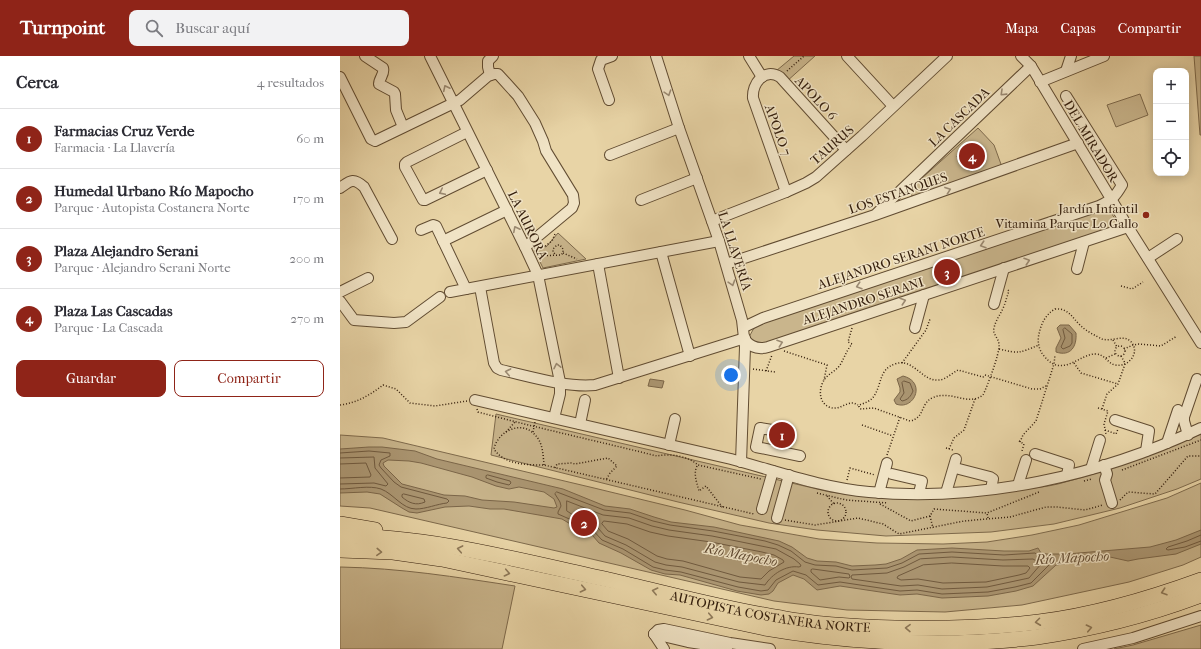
<!DOCTYPE html>
<html lang="es">
<meta charset="utf-8">
<style>
body{margin:0;font-family:"IM FELL French Canon",serif;background:#f2f2f3;color:#2b2b33}
.controls{position:absolute;right:12px;top:12px;display:grid;overflow:hidden;border-radius:8px;box-shadow:0 2px 10px #0003}
.controls button{width:36px;height:36px;display:grid;place-items:center;padding:0;border:0;border-bottom:1px solid #e1e1e2;background:#fff;color:#2b2b33;font:20px sans-serif}
.you{position:absolute;left:391px;top:319px;width:14px;height:14px;margin:-10px;border:3px solid #fff;border-radius:50%;background:#1a73e8;box-shadow:0 0 0 6px #1a73e833}
.badge{display:grid;place-items:center;width:26px;height:26px;border-radius:50%;background:#8f2418;color:#fff;font-size:13px;font-weight:700}
.pin{position:absolute;translate:-50% -50%;border:2px solid #fff;box-shadow:0 1px 4px #0006}
.list{margin:0;padding:0;list-style:none}
h2{display:flex;justify-content:space-between;align-items:center;height:52px;margin:0;padding:0 16px;font-size:17px}
h2 small{font-size:13px;font-weight:400;color:#7c7c81}
.list li{display:grid;grid-template-columns:26px 1fr auto;gap:12px;align-items:center;box-sizing:border-box;height:60px;padding:0 16px;border-top:1px solid #e1e1e2}
.list b{display:block;font-size:15px;white-space:nowrap}
.list p{margin:0;font-size:13px;white-space:nowrap;color:#7c7c81}
.list em{font-size:13px;font-style:normal;color:#7c7c81}
.actions{display:flex;gap:8px;padding:12px 16px}
.actions a{flex:1;padding:9px 0;border:1px solid #8f2418;border-radius:8px;text-align:center;font-size:14px;color:#8f2418}
.actions .main{background:#8f2418;color:#fff}
.icon{flex:none;width:22px;height:22px;fill:none;stroke:currentColor;stroke-width:2;stroke-linecap:round;stroke-linejoin:round}
.map{position:relative;flex:none;width:861px;height:593px;overflow:hidden}
header{display:flex;align-items:center;gap:24px;box-sizing:border-box;height:56px;padding:0 20px;background:#8f2418;color:#fff}
header strong{font-size:19px}
nav{display:flex;gap:22px;margin-inline-start:auto;font-size:14px}
.search{width:280px;height:36px;background:#f2f2f3;display:flex;align-items:center;gap:10px;box-sizing:border-box;padding:0 14px;border-radius:8px;color:#7c7c81;font-size:15px}
main{display:flex}
aside{flex:1;background:#fff}
.map>svg:first-child{display:block}
.green{fill:#c9b58c;stroke:#7e6a4c}
.water{fill:#ab9672;stroke:#7b6649;fill-rule:evenodd}
.lines{fill:none;stroke-linecap:round;stroke-linejoin:round}
.shore{stroke:#705a3f;stroke-width:1}
.minor-casing{stroke:#614c32;stroke-width:12}
.highway-casing{stroke:#341e0c;stroke-width:16}
.path{stroke:#341e0c;stroke-width:1.5;stroke-dasharray:1 2;stroke-linecap:butt}
.minor{stroke:#f0e3c5;stroke-width:10}
.highway{stroke:#e8d4a6;stroke-width:15}
.oneway{stroke:#9b8a72}
.oneway2{stroke:#8e7959}
.poi-dot{fill:#8f2418;stroke:#f0e3c5;stroke-width:1.5}
.labels{text-anchor:middle;dominant-baseline:central;stroke-width:3;stroke-linejoin:round;paint-order:stroke}
.street-label{font-size:13px;fill:#341e0c;stroke:#f0e3c5}
.poi-label{font-size:13px;fill:#341e0c;stroke:#f0e3c5;text-anchor:end}
.water-label{font-size:14px;font-style:italic;fill:#5e4830;stroke:#f0e3c5}
</style>
<header>
<strong>Turnpoint</strong>
<div class="search"><svg class="icon" aria-label="search" viewBox="0 0 24 24"><circle cx="10" cy="10" r="6"/><path d="M15 15l6 6"/></svg>Buscar aquí</div>
<nav><a>Mapa</a><a>Capas</a><a>Compartir</a></nav>
</header>
<main>
<aside>
<h2>Cerca<small>4 resultados</small></h2>
<ul class="list">
<li><span class="badge">1</span><div><b>Farmacias Cruz Verde</b><p>Farmacia · La Llavería</p></div><em>60 m</em></li>
<li><span class="badge">2</span><div><b>Humedal Urbano Río Mapocho</b><p>Parque · Autopista Costanera Norte</p></div><em>170 m</em></li>
<li><span class="badge">3</span><div><b>Plaza Alejandro Serani</b><p>Parque · Alejandro Serani Norte</p></div><em>200 m</em></li>
<li><span class="badge">4</span><div><b>Plaza Las Cascadas</b><p>Parque · La Cascada</p></div><em>270 m</em></li>
</ul>
<div class="actions"><a class="main">Guardar</a><a>Compartir</a></div>
</aside>
<div class="map">
<svg width="861" height="593" viewBox="0 0 861 593">
<rect width="100%" height="100%" fill="#e8d4a6"/>
<filter id="stains"><feTurbulence type="fractalNoise" baseFrequency=".005" numOctaves="4"/><feColorMatrix values="0 0 0 0 .2 0 0 0 0 .09 0 0 0 0 .02 0 0 0 .5 -.17"/></filter>
<radialGradient id="worn" r=".72"><stop offset=".6" stop-color="#630" stop-opacity="0"/><stop offset="1" stop-color="#630" stop-opacity=".3"/></radialGradient>
<g class="green">
<polygon points="454,0 475,0 446,26 436,15"/>
<polygon points="854,0 861,0 861,79 860,79"/>
<polygon points="800,38 808,59 776,71 767,49"/>
<polygon points="638,72 654,89 662,111 576,141 571,139 570,135 572,131"/>
<polygon points="766,149 781,172 417,290 409,281 414,272 438,260"/>
<polygon points="218,177 246,203 203,212 194,194 199,188 206,191"/>
<path d="M156,358L490,436C553,445 616,445 679,434C692,432 706,431 718,428C767,415 815,398 861,378V423L837,433L780,452L714,468L651,476L546,480L477,474L429,467L338,446L151,399Z"/>
<polygon points="0,379 43,382 254,432 345,454 400,469 479,483 537,487 603,488 647,486 692,479 739,469 827,442 861,427 861,501 843,509 789,526 682,549 605,556 507,554 434,545 30,452 0,450"/>
<path d="M0,511C60,512 116,521 175,530L162,593H0Z"/>
<polygon points="861,569 861,593 774,593 793,589"/>
</g>
<g class="water">
<path d="M720,269H729L736,277C737,290 731,301 716,296V292L721,282L717,272Z"/>
<path d="M563,320C587,326 574,355 556,348L554,344L560,336V332L557,323Z"/>
<polygon points="310,323 324,325 322,332 308,330"/>
<path d="M29,391H42L75,395L97,403L223,433L265,450L290,453L314,461L331,466L374,471L439,485L452,491L467,502L477,505L496,506L512,510L535,509L546,508L561,503L577,494L612,492L664,495H689L698,492L701,497L707,498H727L810,491L836,484L861,474V488L836,498L798,503L788,505L770,501L716,509L693,530L676,535L648,540L602,542L577,538L560,539L500,530L477,534L464,523L453,519L438,527L433,535L429,538L421,539L397,535L340,519L325,518L311,514L281,497L259,487L246,472L232,469L222,463L164,453H150L129,450L105,451L77,457L69,456L62,452L40,438L27,436L0,437V393ZM48,404L69,405L81,407L132,421L156,430L169,433L179,431L204,436L214,443L217,451L214,452L174,446L142,444L125,440L104,439L89,435L62,428L44,410L43,407Z"/>
</g>
<g class="lines">
<g class="shore">
<polygon points="725,272 732,278 732,287 730,290 723,293 721,291 725,282 723,274"/>
<path d="M564,325L570,327L573,335C571,340 568,344 562,345L560,343L564,337L562,327Z"/>
<path d="M0,397L29,395L50,397V400L41,404L39,409L41,412L54,426L61,431L107,443L109,445L107,447C97,448 86,453 76,453C62,453 54,438 41,433C29,429 13,433 0,433"/>
<polyline points="0,402 34,401 35,412 48,428 46,430 34,427 0,428"/>
<polyline points="0,408 26,407 31,419 30,421 0,422"/>
<polygon points="148,419 170,425 171,427 169,429 157,426 146,422 146,420"/>
<polygon points="217,436 264,454 290,457 313,465 330,469 373,475 425,485 438,489 451,495 465,506 475,509 496,510 512,514 547,512 562,507 579,498 612,496 664,499 695,497 700,501 713,502 714,504 691,527 675,531 648,536 602,538 577,534 560,535 500,526 478,529 466,519 453,515 436,524 428,534 421,535 398,531 341,516 325,514 313,511 283,493 262,484 248,469 234,465 218,458 218,456 221,450 220,446 215,438"/>
<path d="M64,438L84,443L85,446C76,450 69,447 62,441V439Z"/>
<path d="M227,445L263,459L289,462L312,470L329,474L372,480L436,493L454,503L460,508L461,510L459,511C446,509 432,518 425,529L399,526L342,511L326,509L315,506L286,489L265,480L251,464L236,461L227,455Z"/>
<polygon points="264,465 287,468 310,476 328,480 371,486 422,496 434,499 443,504 444,506 429,515 421,523 400,521 343,505 327,503 317,500 288,483 268,475 262,468"/>
<polyline points="861,479 847,485 828,491 826,493 828,494 845,491 861,485"/>
<polygon points="612,501 663,504 693,503 700,507 701,508 689,522 647,531 602,533 578,529 561,530 512,523 511,521 512,519 547,517 564,511 580,503"/>
<polygon points="612,507 663,510 688,510 690,512 686,517 679,519 646,526 603,527 578,523 561,524 557,522 558,520 583,509"/>
<polygon points="473,513 509,518 510,521 509,522 499,521 480,524 471,516 471,514"/>
</g>
<g class="minor-casing">
<g id="minor">
<path d="M25,0L43,12C45,18 39,22 39,28L54,36L55,38L56,54L63,71"/>
<polyline points="90,0 185,191 198,219 220,326 220,338 214,362"/>
<polyline points="316,0 339,72 379,185 402,264 405,291 401,406"/>
<polyline points="409,0 422,21"/>
<polyline points="507,0 553,50"/>
<polyline points="681,0 691,10 788,171 861,287"/>
<polyline points="726,15 731,0"/>
<polyline points="150,19 148,11 148,5 153,0"/>
<polyline points="0,21 31,83 35,85 120,44 148,20 154,18 158,18 178,40 195,67 203,85 206,95 233,139 234,147 232,152 185,191"/>
<polyline points="700,26 764,0"/>
<polyline points="269,44 258,13 261,4 272,0"/>
<polyline points="127,76 67,106 65,108 65,111 83,144 85,144 147,114"/>
<polyline points="270,99 339,72"/>
<path d="M0,132C10,125 13,121 24,131L52,183"/>
<path d="M446,136L413,42C412,28 424,11 440,21L506,94"/>
<polyline points="301,144 357,122"/>
<polyline points="537,157 691,10"/>
<polyline points="372,165 446,136 466,127 476,121 522,80 607,0"/>
<polyline points="81,174 93,169 96,170 126,233"/>
<polyline points="103,185 167,154"/>
<polyline points="321,196 350,300"/>
<polyline points="808,202 837,183"/>
<polyline points="258,208 279,322"/>
<polyline points="386,208 535,159 738,87"/>
<polyline points="737,213 744,186"/>
<path d="M140,231L154,307L157,312L161,314C188,320 227,332 255,329L405,282"/>
<polyline points="0,236 28,222"/>
<polyline points="110,236 379,185"/>
<polyline points="0,245 14,264 54,267 66,266 100,241"/>
<polyline points="654,248 664,212"/>
<path d="M404,271L423,262L759,150C772,144 775,141 782,129L726,40"/>
<polyline points="575,272 584,239"/>
<path d="M405,284C411,291 418,294 428,291L788,171"/>
<path d="M135,344C220,364 305,383 391,403C436,415 482,432 529,436C641,446 760,420 861,372"/>
<polyline points="775,364 809,375 806,395"/>
<polyline points="240,368 245,344"/>
<polyline points="432,374 420,372 416,391 460,400"/>
<polyline points="848,379 844,365 844,361 857,323"/>
<polyline points="827,387 838,354"/>
<polyline points="329,389 335,363"/>
<polyline points="695,398 729,409 727,419"/>
<polyline points="764,409 767,418 765,424 772,447"/>
<polyline points="619,413 650,421 653,423 651,433"/>
<polyline points="751,413 760,384"/>
<polyline points="552,418 582,425 579,437"/>
<polyline points="678,429 686,404"/>
<polyline points="539,437 547,407"/>
<polyline points="606,437 616,403"/>
<polyline points="422,453 433,415"/>
<polyline points="437,462 449,419"/>
<polyline points="314,578 318,574 324,573 390,587 430,593"/>
<polyline points="314,578 348,586 387,592"/>
<polyline points="314,578 324,593"/>
<polyline points="743,593 793,582 861,560"/>
</g>
</g>
<g class="highway-casing">
<g id="highway">
<polyline points="0,468 35,474"/>
<path id="s1" d="M0,480C90,480 181,505 269,524C326,537 383,553 441,562C478,569 517,571 555,572C603,573 651,572 699,566C754,559 809,543 861,524"/>
<path d="M0,494L53,496L102,503L425,572C512,587 609,592 697,581C753,573 808,559 861,539"/>
</g>
</g>
<g class="path">
<polyline points="447,15 464,0"/>
<polygon points="630,87 644,109 630,115 617,100"/>
<polyline points="200,189 204,191 212,185 215,178"/>
<polyline points="223,197 237,203"/>
<polyline points="198,200 221,199 223,197 223,193 220,189 217,189 213,193 213,196 216,199"/>
<polyline points="781,230 792,233 803,226"/>
<path d="M668,234L669,235C667,240 666,245 664,250C661,258 656,263 654,272C652,278 659,282 659,289C660,297 647,331 643,339C627,351 611,333 592,342C580,348 585,362 570,365L534,352L521,353L519,351V349C525,347 531,345 534,340C542,328 539,313 555,308C573,301 582,326 599,324C605,324 612,317 618,314L643,321L645,319L692,333H700L708,329"/>
<path d="M715,253C729,252 732,262 741,270C746,275 756,280 762,283C771,286 782,279 789,284C802,294 790,312 775,309C767,307 765,298 755,298C740,298 722,322 705,301C699,295 697,286 699,278C701,268 705,259 715,253Z"/>
<path d="M512,272L508,286L512,288C506,295 505,301 500,309C496,315 488,318 484,324C479,332 478,346 489,351C498,355 505,347 512,347C514,347 516,348 518,349"/>
<polyline points="773,284 777,291"/>
<circle cx="780" cy="295" r="5"/>
<path d="M659,293C680,298 679,297 699,289"/>
<polyline points="784,293 793,289 799,288 821,290 837,280"/>
<polyline points="444,295 487,309 484,324"/>
<polyline points="781,300 785,307"/>
<polyline points="766,302 775,298"/>
<polyline points="562,307 586,274 590,263"/>
<polyline points="734,307 741,317 778,328"/>
<polyline points="413,313 435,316"/>
<polyline points="426,315 432,299"/>
<path d="M0,349C17,347 30,339 43,329L56,333L70,347L95,350L127,345"/>
<polyline points="758,352 768,355 764,368 766,378"/>
<path d="M137,353L138,356C197,372 257,385 317,400C330,397 348,400 358,409L421,423"/>
<polyline points="762,353 767,338 778,328 785,308"/>
<polyline points="522,369 553,380"/>
<polyline points="765,374 776,378 778,373"/>
<polyline points="166,376 175,366"/>
<polyline points="193,376 195,366"/>
<polyline points="679,385 684,388 682,395"/>
<polyline points="680,386 683,379 696,365 714,308 715,299"/>
<polyline points="606,392 613,394"/>
<polyline points="609,393 614,382 624,374 635,343"/>
<polyline points="547,399 560,361"/>
<path d="M204,409C203,398 203,385 193,377C179,364 157,377 154,393C164,409 188,409 204,409L414,458"/>
<path d="M357,410C353,418 357,427 359,435L366,430L383,452"/>
<polyline points="215,412 217,408 231,407 235,408 268,402 277,410 270,417 266,424"/>
<polyline points="782,414 861,384"/>
<polyline points="507,424 510,412 535,419"/>
<polyline points="744,425 752,423"/>
<polyline points="477,437 506,444 548,447"/>
<polyline points="487,440 494,448"/>
<polyline points="780,444 788,436 815,438 848,400 861,400"/>
<circle cx="497" cy="456" r="9"/>
<polyline points="540,448 571,465 590,460 594,453 647,457"/>
<polyline points="590,460 593,472"/>
<polyline points="648,462 647,457 699,436"/>
<polyline points="445,464 475,469 518,462 543,468 559,478 624,465 670,461 706,451 717,451 745,454 763,449"/>
</g>
<use href="#minor" class="minor"/>
<use href="#highway" class="highway"/>
</g>
<defs><path id="oneway-chevron" d="M-2-3.5L2.5 0L-2 3.5" fill="none" stroke-width="1.6" stroke-linecap="round" stroke-linejoin="round"/></defs>
<g class="oneway">
<use href="#oneway-chevron" transform="translate(106 32) rotate(-116)"/>
<use href="#oneway-chevron" transform="translate(328 37) rotate(72)"/>
<use href="#oneway-chevron" transform="translate(663 37) rotate(136)"/>
<use href="#oneway-chevron" transform="translate(608 134) rotate(-20)"/>
<use href="#oneway-chevron" transform="translate(102 136) rotate(154)"/>
<use href="#oneway-chevron" transform="translate(176 173) rotate(-117)"/>
<use href="#oneway-chevron" transform="translate(643 189) rotate(162)"/>
<use href="#oneway-chevron" transform="translate(687 205) rotate(-18)"/>
<use href="#oneway-chevron" transform="translate(392 227) rotate(73)"/>
<use href="#oneway-chevron" transform="translate(519 230) rotate(162)"/>
<use href="#oneway-chevron" transform="translate(563 245) rotate(-18)"/>
<use href="#oneway-chevron" transform="translate(440 287) rotate(-19)"/>
<use href="#oneway-chevron" transform="translate(217 310) rotate(-102)"/>
<use href="#oneway-chevron" transform="translate(168 316) rotate(-169)"/>
</g>
<g class="oneway2">
<use href="#oneway-chevron" transform="translate(120 493) rotate(-169)"/>
<use href="#oneway-chevron" transform="translate(39 496) rotate(3)"/>
<use href="#oneway-chevron" transform="translate(167 517) rotate(12)"/>
<use href="#oneway-chevron" transform="translate(243 533) rotate(12)"/>
<use href="#oneway-chevron" transform="translate(315 535) rotate(-167)"/>
<use href="#oneway-chevron" transform="translate(824 536) rotate(162)"/>
<use href="#oneway-chevron" transform="translate(370 561) rotate(12)"/>
<use href="#oneway-chevron" transform="translate(698 566) rotate(173)"/>
<use href="#oneway-chevron" transform="translate(568 572) rotate(-179)"/>
<use href="#oneway-chevron" transform="translate(749 572) rotate(-12)"/>
</g>
<circle class="poi-dot" cx="806" cy="159" r="4"/>
<g class="labels">
<g class="street-label">
<text transform="translate(476 42) rotate(47)">APOLO 6</text>
<text transform="translate(619 61) rotate(-44)">LA CASCADA</text>
<text transform="translate(438 74) rotate(70)">APOLO 7</text>
<text transform="translate(751 85) rotate(59)">DEL MIRADOR</text>
<text transform="translate(492 89) rotate(-41)">TAURUS</text>
<text transform="translate(558 137) rotate(-19)">LOS ESTANQUES</text>
<text transform="translate(188 169) rotate(64)">LA AURORA</text>
<text transform="translate(395 195) rotate(72)">LA LLAVERÍA</text>
<text transform="translate(561 202) rotate(-18)">ALEJANDRO SERANI NORTE</text>
<text transform="translate(523 245) rotate(-18)">ALEJANDRO SERANI</text>
<text stroke="none"><textPath href="#s1" startOffset="438">AUTOPISTA COSTANERA NORTE</textPath></text>
</g>
<g class="poi-label">
<text x="798" y="152">Jardín Infantil<tspan x="798" dy="15">Vitamina Parque Lo Gallo</tspan></text>
</g>
<g class="water-label">
<text transform="translate(401 499) rotate(11)">Río Mapocho</text>
<text transform="translate(732 502) rotate(-3)">Río Mapocho</text>
</g>
</g>
<rect width="100%" height="100%" filter="url(#stains)"/>
<rect width="100%" height="100%" fill="url(#worn)"/>
</svg>
<div class="controls">
<button>+</button>
<button>−</button>
<button><svg class="icon" aria-label="locate" viewBox="0 0 24 24"><circle cx="12" cy="12" r="6"/><path d="M12 2v4M12 18v4M2 12h4M18 12h4"/></svg></button>
</div>
<div class="you"></div>
<div class="pin badge" style="left:442px;top:379px">1</div>
<div class="pin badge" style="left:244px;top:467px">2</div>
<div class="pin badge" style="left:607px;top:216px">3</div>
<div class="pin badge" style="left:632px;top:100px">4</div>
</div>
</main>
